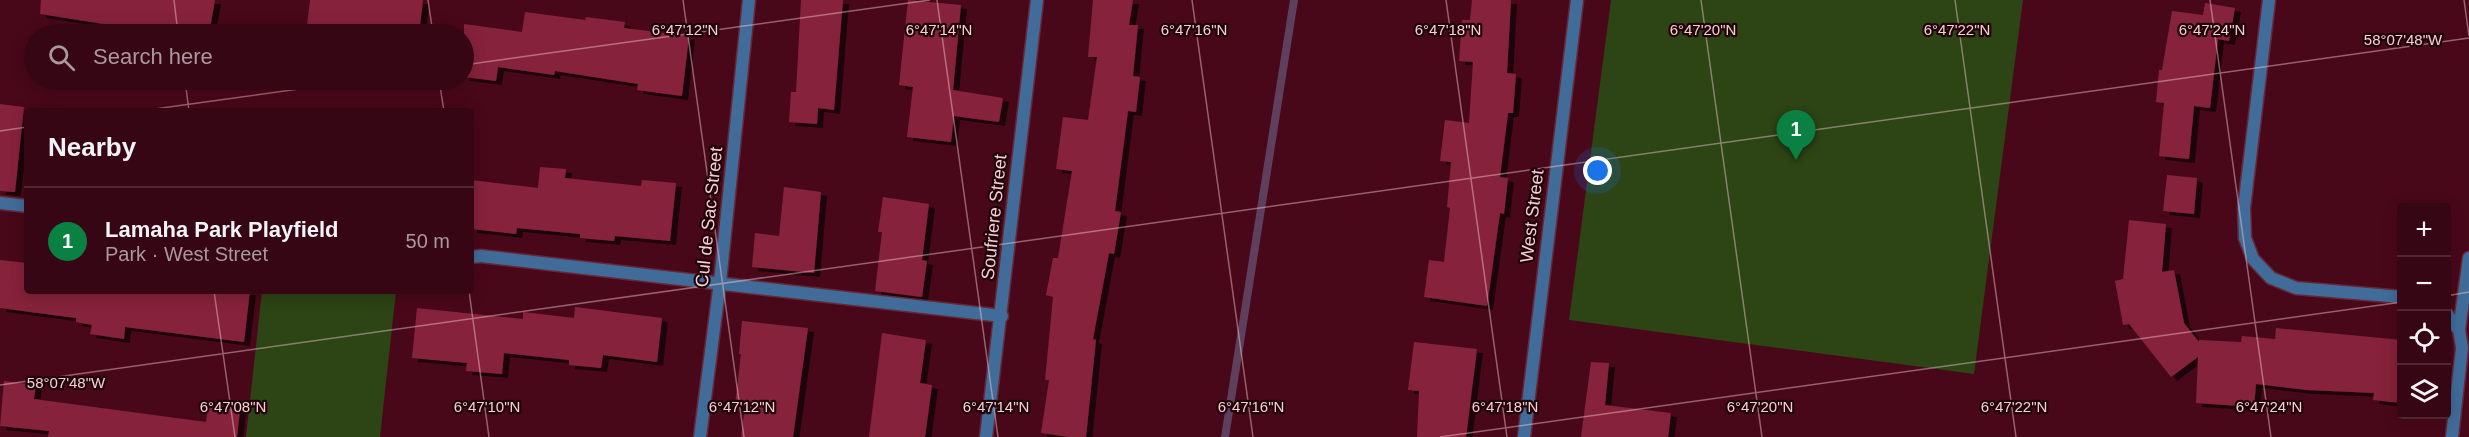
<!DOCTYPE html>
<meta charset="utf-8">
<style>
body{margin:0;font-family:Helvetica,sans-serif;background:#3e0f1d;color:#f1f3f6}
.controls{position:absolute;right:18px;bottom:18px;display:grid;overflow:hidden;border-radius:6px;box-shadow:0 3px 15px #0003}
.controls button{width:54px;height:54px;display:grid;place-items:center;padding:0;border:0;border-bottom:2px solid #512734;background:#370614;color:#f1f3f6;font:30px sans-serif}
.you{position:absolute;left:1598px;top:171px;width:21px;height:21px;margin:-15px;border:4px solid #fff;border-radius:50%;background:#1a73e8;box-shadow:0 0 0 9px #1a73e833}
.badge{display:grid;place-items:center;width:39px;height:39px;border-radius:50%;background:#0b8043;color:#fff;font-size:20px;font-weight:700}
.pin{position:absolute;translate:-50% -50px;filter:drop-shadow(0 2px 3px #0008)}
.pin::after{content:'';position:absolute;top:32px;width:21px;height:18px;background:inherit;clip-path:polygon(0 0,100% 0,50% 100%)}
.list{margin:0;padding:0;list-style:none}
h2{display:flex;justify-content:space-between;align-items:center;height:78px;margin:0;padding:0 24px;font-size:26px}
h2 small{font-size:20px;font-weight:400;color:#aa99a0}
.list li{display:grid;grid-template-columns:39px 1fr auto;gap:18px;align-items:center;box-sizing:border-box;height:108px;padding:0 24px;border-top:2px solid #512734}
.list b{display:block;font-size:22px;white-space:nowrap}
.list p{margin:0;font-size:20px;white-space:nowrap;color:#aa99a0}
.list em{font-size:20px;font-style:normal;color:#aa99a0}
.icon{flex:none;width:33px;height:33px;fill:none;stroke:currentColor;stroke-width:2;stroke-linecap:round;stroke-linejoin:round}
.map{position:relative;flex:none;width:2469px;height:437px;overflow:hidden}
.search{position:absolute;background:#370614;box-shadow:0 3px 15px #0003;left:24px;top:24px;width:450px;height:66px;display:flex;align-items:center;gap:15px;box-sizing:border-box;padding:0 21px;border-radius:33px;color:#aa99a0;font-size:22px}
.panel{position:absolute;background:#370614;box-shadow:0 3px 15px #0003;left:24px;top:108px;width:450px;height:186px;border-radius:6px}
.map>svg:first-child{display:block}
.green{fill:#2d4415}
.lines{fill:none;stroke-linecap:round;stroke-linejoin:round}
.stream{stroke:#5e405d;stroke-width:8}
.building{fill:#86233a;filter:url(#shadow)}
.street-casing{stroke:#652837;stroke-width:15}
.street{stroke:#416c9a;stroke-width:12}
.ticks{fill:none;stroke:#f7ced2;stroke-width:1.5;stroke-opacity:0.45}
.labels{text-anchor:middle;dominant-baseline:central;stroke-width:4.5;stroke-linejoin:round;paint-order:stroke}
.street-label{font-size:18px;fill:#f7ced2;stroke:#1f050a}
.ticks-label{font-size:15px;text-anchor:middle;fill:#f7ced2;stroke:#1f050a;stroke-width:4.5;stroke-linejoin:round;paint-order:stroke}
</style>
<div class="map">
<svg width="2469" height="437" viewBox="0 0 2469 437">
<defs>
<filter id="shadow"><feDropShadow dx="6" dy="4" stdDeviation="0" flood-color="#0009"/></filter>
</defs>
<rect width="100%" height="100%" fill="#49081a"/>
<g class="green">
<polygon points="1611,0 2023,0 1974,374 1569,320"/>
<polygon points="262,291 396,291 380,437 246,437"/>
</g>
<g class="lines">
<polyline class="stream" points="1225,437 1294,0"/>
</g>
<g class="building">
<polygon points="41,0 215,0 209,34 167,34 40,14"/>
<polygon points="310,0 423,0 419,34 306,34"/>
<polygon points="801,0 843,0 834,110 818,108 817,124 789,122 791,92 796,92"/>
<polygon points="908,0 961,5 953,90 1003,98 999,122 954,116 951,142 907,137 913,87 899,85"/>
<polygon points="1093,0 1133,0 1129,25 1138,25 1133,76 1140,77 1136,112 1128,111 1115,211 1121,212 1114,254 1109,253 1093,339 1096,340 1086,437 1069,437 1041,433 1049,380 1045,380 1053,297 1046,295 1053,258 1058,258 1072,171 1056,169 1063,117 1088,120 1097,57 1088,57"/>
<polygon points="1472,0 1511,0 1507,73 1516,74 1513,113 1508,113 1500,177 1508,178 1504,214 1500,213 1487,306 1424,297 1429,260 1444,262 1450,208 1447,207 1451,162 1440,161 1445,120 1469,123 1473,62 1459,61 1462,20 1470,20"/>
<polygon points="2205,3 2235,8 2229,41 2218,39 2210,108 2194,106 2189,159 2159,156 2164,103 2156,102 2159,70 2162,70 2172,11 2203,15"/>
<polygon points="525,12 585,20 586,17 625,22 624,28 689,36 682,96 637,90 638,84 555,71 554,75 498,67 496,81 464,77 464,24 522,32"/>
<polygon points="0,104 24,107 15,192 0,191"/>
<polygon points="540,167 566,169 565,178 641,186 642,180 676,183 670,241 615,236 614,241 580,238 580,234 517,228 516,234 471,229 471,180 538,188"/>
<polygon points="2167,175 2197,178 2194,214 2163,211"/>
<polygon points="784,187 821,192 814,273 752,267 755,233 779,236"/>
<polygon points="883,197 929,204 922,260 927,261 922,297 875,291 882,232 878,232"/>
<polygon points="2129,220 2166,224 2162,272 2174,270 2184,323 2199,342 2199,340 2241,342 2242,336 2275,339 2276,328 2402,340 2402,403 2373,400 2374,393 2307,390 2256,384 2254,407 2196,403 2198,357 2171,377 2129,324 2123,325 2115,281 2123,279"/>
<polygon points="0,260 27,263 27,291 250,291 244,342 125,327 124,339 90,334 92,325 76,322 76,318 0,308"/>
<polygon points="575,307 662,318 657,362 603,355 601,368 569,365 569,360 504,353 502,374 466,371 467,363 412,358 417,308 523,319 523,312 574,318"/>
<polygon points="742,321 808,328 793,437 741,437 745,406 735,405 741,354 739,354"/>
<polygon points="882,333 926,340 920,383 932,385 925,437 869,437"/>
<polygon points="1414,342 1477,349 1466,437 1417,437 1419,391 1408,390"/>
<polygon points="1591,362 1609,363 1605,405 1671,413 1668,437 1581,437"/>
<polygon points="4,381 36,385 34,399 206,422 208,406 240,410 237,437 48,437 49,431 0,426"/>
</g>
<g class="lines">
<g class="street-casing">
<g id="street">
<polyline points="2269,0 2244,208 2245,238 2253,259 2271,278 2296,288 2402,297"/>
<polyline points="0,203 27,206"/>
<polyline points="471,257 481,256 1002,316"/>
<polyline points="2446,313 2459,330 2462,348 2452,437"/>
<polyline points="2459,330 2469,258"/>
<polyline points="700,437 720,282 749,0"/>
<polyline points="986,437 1037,0"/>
<polyline points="1524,437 1577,0"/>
</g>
</g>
<use href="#street" class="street"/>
</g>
<path class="ticks" d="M174,0L178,34M428,0L433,34M683,0L744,437M937,0L998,437M1192,0L1253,437M1446,0L1507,437M1701,0L1762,437M1955,0L2016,437M2210,0L2271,437M2464,0L2469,36M464,65L930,0M185,80L189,111M439,80L444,111M140,111L364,80M0,131L27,127M214,291L235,437M469,291L489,437M2446,296L2469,292M0,385L2469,38M1440,437L2402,302"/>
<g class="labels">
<g class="street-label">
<text transform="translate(1532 216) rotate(-83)">West Street</text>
<text transform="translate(709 217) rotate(-84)">Cul de Sac Street</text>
<text transform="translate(994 217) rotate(-84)">Soufriere Street</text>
</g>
</g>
<g class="ticks-label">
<text x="685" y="35">6°47'12"N</text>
<text x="939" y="35">6°47'14"N</text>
<text x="1194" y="35">6°47'16"N</text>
<text x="1448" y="35">6°47'18"N</text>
<text x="1703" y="35">6°47'20"N</text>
<text x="1957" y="35">6°47'22"N</text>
<text x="2212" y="35">6°47'24"N</text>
<text x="2403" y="45">58°07'48"W</text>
<text x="66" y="388">58°07'48"W</text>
<text x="233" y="412">6°47'08"N</text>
<text x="487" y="412">6°47'10"N</text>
<text x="742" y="412">6°47'12"N</text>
<text x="996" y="412">6°47'14"N</text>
<text x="1251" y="412">6°47'16"N</text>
<text x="1505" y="412">6°47'18"N</text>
<text x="1760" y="412">6°47'20"N</text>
<text x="2014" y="412">6°47'22"N</text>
<text x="2269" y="412">6°47'24"N</text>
</g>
</svg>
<div class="controls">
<button>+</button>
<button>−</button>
<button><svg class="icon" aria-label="locate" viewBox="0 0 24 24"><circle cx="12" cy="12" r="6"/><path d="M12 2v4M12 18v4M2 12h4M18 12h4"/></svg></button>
<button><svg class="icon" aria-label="layers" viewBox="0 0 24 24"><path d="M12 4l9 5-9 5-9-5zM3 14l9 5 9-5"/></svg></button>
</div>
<div class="you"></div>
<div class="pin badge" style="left:1796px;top:160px">1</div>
<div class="search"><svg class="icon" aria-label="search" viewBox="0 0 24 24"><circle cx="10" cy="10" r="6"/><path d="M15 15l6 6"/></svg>Search here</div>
<section class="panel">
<h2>Nearby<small></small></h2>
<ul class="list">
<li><span class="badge">1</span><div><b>Lamaha Park Playfield</b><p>Park · West Street</p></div><em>50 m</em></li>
</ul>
</section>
</div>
